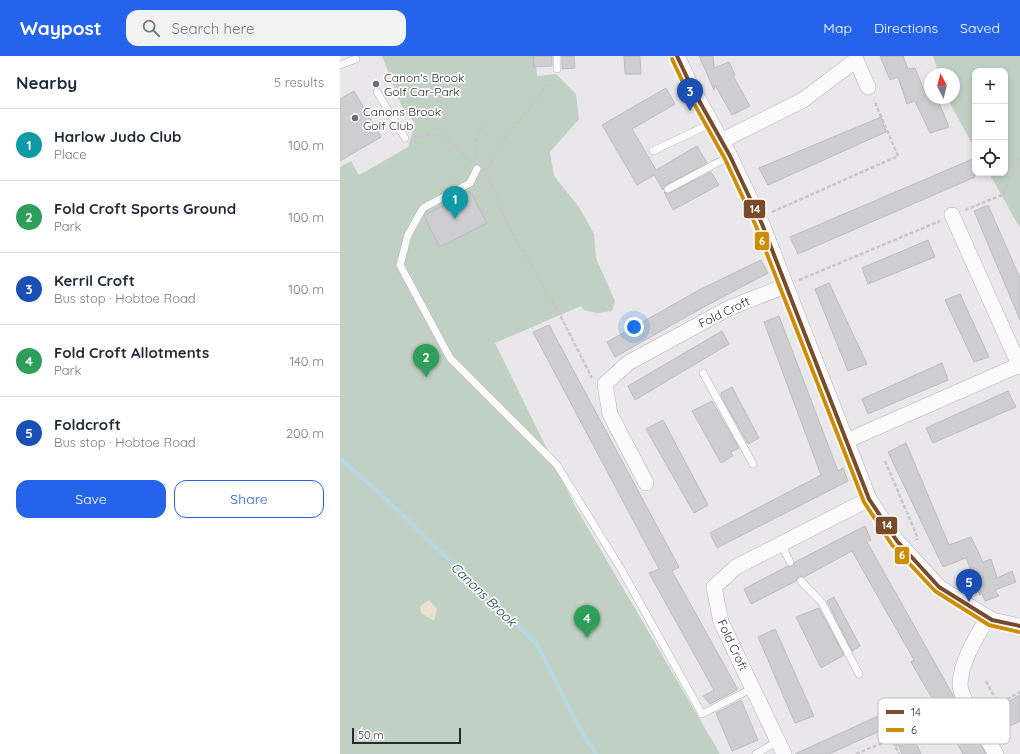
<!DOCTYPE html>
<meta charset="utf-8">
<style>
body{margin:0;font-family:Quicksand,sans-serif;background:#f2f2f3;color:#1f2937}
.controls{position:absolute;right:12px;top:12px;display:grid;overflow:hidden;border-radius:8px;box-shadow:0 2px 6px #0003}
.controls button{width:36px;height:36px;display:grid;place-items:center;padding:0;border:0;border-bottom:1px solid #e0e1e3;background:#fff;color:#1f2937;font:20px sans-serif}
.compass{position:absolute;left:584px;top:12px;width:36px;height:36px;border-radius:50%;background:#fff;box-shadow:0 2px 6px #0003;rotate:353deg}
.scale{position:absolute;left:12px;bottom:10px;width:109px;box-sizing:border-box;padding-left:4px;border:2px solid #2a292b;border-top:0;font-size:11px;line-height:14px;white-space:nowrap;color:#2a292b;-webkit-text-stroke:3px #fff;paint-order:stroke}
.you{position:absolute;left:294px;top:271px;width:14px;height:14px;margin:-10px;border:3px solid #fff;border-radius:50%;background:#1a73e8;box-shadow:0 0 0 6px #1a73e833}
.badge{display:grid;place-items:center;width:26px;height:26px;border-radius:50%;background:#2563eb;color:#fff;font-size:13px;font-weight:700}
.pin{position:absolute;translate:-50% -33px;filter:drop-shadow(0 1px 2px #0008)}
.pin::after{content:'';position:absolute;top:21px;width:14px;height:12px;background:inherit;clip-path:polygon(0 0,100% 0,50% 100%)}
.list{margin:0;padding:0;list-style:none}
h2{display:flex;justify-content:space-between;align-items:center;height:52px;margin:0;padding:0 16px;font-size:17px}
h2 small{font-size:13px;font-weight:400;color:#747a83}
.list li{display:grid;grid-template-columns:26px 1fr auto;gap:12px;align-items:center;box-sizing:border-box;height:72px;padding:0 16px;border-top:1px solid #e0e1e3}
.list b{display:block;font-size:15px;white-space:nowrap}
.list p{margin:0;font-size:13px;white-space:nowrap;color:#747a83}
.list em{font-size:13px;font-style:normal;color:#747a83}
.actions{display:flex;gap:8px;padding:12px 16px}
.actions a{flex:1;padding:9px 0;border:1px solid #2563eb;border-radius:12px;text-align:center;font-size:14px;color:#2563eb}
.actions .main{background:#2563eb;color:#fff}
.icon{flex:none;width:22px;height:22px;fill:none;stroke:currentColor;stroke-width:2;stroke-linecap:round;stroke-linejoin:round}
.map{position:relative;flex:none;width:680px;height:698px;overflow:hidden}
header{display:flex;align-items:center;gap:24px;box-sizing:border-box;height:56px;padding:0 20px;background:#2563eb;color:#fff}
header strong{font-size:19px}
nav{display:flex;gap:22px;margin-inline-start:auto;font-size:14px}
.search{width:280px;height:36px;background:#f2f2f3;display:flex;align-items:center;gap:10px;box-sizing:border-box;padding:0 14px;border-radius:12px;color:#747a83;font-size:15px}
main{display:flex}
aside{flex:1;background:#fff}
.map>svg:first-child{display:block}
.green{fill:#c0d1c4}
.sand{fill:#e8e2cf}
.lines{fill:none;stroke-linecap:round;stroke-linejoin:round}
.stream{stroke:#b7d7e1;stroke-width:4.5}
.building{fill:#ceced0;stroke:#bdbcbe}
.service-casing{stroke:#b4b3b5;stroke-width:8}
.minor-casing{stroke:#b4b3b5;stroke-width:16}
.path{stroke:#c7c7c8;stroke-width:2.5;stroke-dasharray:4 2;stroke-linecap:butt}
.service{stroke:#fcfbfc;stroke-width:7}
.minor{stroke:#fcfbfc;stroke-width:15}
.bus-1-casing{stroke:#fff;stroke-width:7}
.bus-2-casing{stroke:#fff;stroke-width:7}
.bus-1{stroke:#7a4b2a;stroke-width:4}
.bus-2{stroke:#ce8d09;stroke-width:4}
.poi-dot{fill:#6d6c6e;stroke:#fff;stroke-width:1.5}
.labels{text-anchor:middle;dominant-baseline:central;stroke-width:3.5;stroke-linejoin:round;paint-order:stroke}
.poi-label{font-size:12px;fill:#2a292b;stroke:#fff;text-anchor:start}
.street-label{font-size:12px;fill:#2a292b;stroke:#fff}
.water-label{font-size:13px;font-style:italic;fill:#0d3943;stroke:#fff}
.key{fill:#fff;stroke:#bfbfbf;stroke-width:1}
.key-label{font-size:11px;fill:#2a292b}
.line-badge{stroke:#fff;stroke-width:1.5}
.badge-label{font-size:11px;text-anchor:middle;font-weight:bold;fill:#fff}
</style>
<header>
<strong>Waypost</strong>
<div class="search"><svg class="icon" aria-label="search" viewBox="0 0 24 24"><circle cx="10" cy="10" r="6"/><path d="M15 15l6 6"/></svg>Search here</div>
<nav><a>Map</a><a>Directions</a><a>Saved</a></nav>
</header>
<main>
<aside>
<h2>Nearby<small>5 results</small></h2>
<ul class="list">
<li><span class="badge" style="background:#0f9aa8">1</span><div><b>Harlow Judo Club</b><p>Place</p></div><em>100 m</em></li>
<li><span class="badge" style="background:#2e9e5b">2</span><div><b>Fold Croft Sports Ground</b><p>Park</p></div><em>100 m</em></li>
<li><span class="badge" style="background:#1a4fb4">3</span><div><b>Kerril Croft</b><p>Bus stop · Hobtoe Road</p></div><em>100 m</em></li>
<li><span class="badge" style="background:#2e9e5b">4</span><div><b>Fold Croft Allotments</b><p>Park</p></div><em>140 m</em></li>
<li><span class="badge" style="background:#1a4fb4">5</span><div><b>Foldcroft</b><p>Bus stop · Hobtoe Road</p></div><em>200 m</em></li>
</ul>
<div class="actions"><a class="main">Save</a><a>Share</a></div>
</aside>
<div class="map">
<svg width="680" height="698" viewBox="0 0 680 698">
<rect width="100%" height="100%" fill="#e9e7ea"/>
<g class="green">
<polygon points="42,0 195,0 197,20 216,18 236,38 239,63 210,96 214,120 239,151 254,178 256,202 275,245 272,255 257,257 244,254 241,250 155,287 235,450 380,698 0,698 0,111 11,105 19,119 68,91 75,67 63,53"/>
<polygon points="593,0 680,0 680,172 649,117 665,117 665,15 635,15 635,93 607,42 614,42 614,18 599,18"/>
</g>
<polygon class="sand" points="89,544 97,553 94,565 81,557 80,550"/>
<g class="lines">
<polyline class="stream" points="0,403 33,431 196,587 237,668 256,698"/>
</g>
<g class="building">
<polygon points="193,0 212,0 212,10 194,11"/>
<polygon points="222,0 234,0 235,12 222,13"/>
<polygon points="284,0 300,0 301,18 285,18"/>
<polygon points="359,0 373,0 374,12 389,6 395,19 393,20 410,50 392,59 375,29 374,34"/>
<polygon points="540,0 563,0 568,13 575,12 586,39 590,37 590,42 597,42 609,71 590,77 575,45 567,48 558,21 550,24"/>
<polygon points="326,32 335,48 292,73 316,114 357,90 367,107 326,129 323,134 314,119 297,129 262,69"/>
<polygon points="14,35 41,81 0,105 0,43"/>
<polygon points="541,61 546,76 428,129 419,112"/>
<polygon points="635,102 635,121 458,198 450,181"/>
<polygon points="371,116 379,129 333,154 324,136 330,137"/>
<polygon points="130,135 147,167 100,191 84,160"/>
<polygon points="648,149 680,222 680,264 634,155"/>
<polygon points="588,184 595,201 528,228 522,212"/>
<polygon points="421,204 428,217 362,252 275,301 267,286 359,234"/>
<polygon points="489,227 527,308 508,315 475,233"/>
<polygon points="620,238 649,301 634,306 605,244"/>
<polygon points="439,260 498,415 503,412 508,425 377,492 370,477 481,419 424,266"/>
<polygon points="209,269 339,511 332,515 397,632 397,634 370,648 363,640 374,634 309,517 319,513 193,276"/>
<polygon points="382,275 389,288 295,344 288,330"/>
<polygon points="602,307 608,324 528,358 522,343"/>
<polygon points="392,331 419,382 408,388 381,340 381,337"/>
<polygon points="668,335 676,351 593,387 586,372"/>
<polygon points="372,345 399,392 391,396 393,400 381,407 352,355"/>
<polygon points="323,364 368,449 354,457 306,373"/>
<polygon points="566,387 609,489 631,481 643,506 651,503 657,522 672,515 676,526 655,534 659,540 645,545 642,538 640,539 636,530 638,530 626,502 603,511 548,396"/>
<polygon points="525,470 531,484 527,486 646,698 623,698 614,682 605,685 599,674 608,670 571,606 574,604 512,495 464,521 459,520 456,525 411,548 404,533 448,510 453,510 455,506"/>
<polygon points="494,541 520,590 512,595 487,545"/>
<polygon points="479,552 504,599 481,612 456,561"/>
<polygon points="435,573 474,660 455,667 418,581"/>
<polygon points="680,639 680,665 666,672 655,653"/>
<polygon points="401,644 418,684 392,695 376,657"/>
<polygon points="560,650 581,698 562,698 551,670 489,698 455,698"/>
</g>
<g class="lines">
<g class="service-casing">
<g id="service">
<polyline points="217,0 217,13"/>
<polyline points="0,9 16,3"/>
<polyline points="37,36 65,82"/>
<polyline points="313,95 372,67"/>
<polyline points="137,113 130,127 83,152 68,179 60,209 110,302 217,409 281,513 362,658 413,632"/>
<polyline points="328,133 390,100"/>
<polyline points="363,317 413,408"/>
<polyline points="441,488 450,506"/>
<polyline points="461,525 482,547 519,618"/>
<polyline points="416,698 438,685"/>
</g>
</g>
<g class="minor-casing">
<g id="minor">
<polyline points="337,0 352,32 390,100 422,168 529,443 557,485 599,531 652,564 680,570"/>
<polyline points="381,85 463,44 516,4 528,31"/>
<polyline points="612,159 680,311"/>
<polyline points="506,385 679,309"/>
<polyline points="306,427 270,358 265,328 288,307 389,252 445,230"/>
<path d="M648,561C636,582 621,604 620,629C620,641 649,686 656,698"/>
<polyline points="444,698 381,566 374,531 396,511 529,443"/>
</g>
</g>
<g class="path">
<polyline points="74,81 103,78 131,106"/>
<polyline points="136,104 136,85 144,64"/>
<polyline points="148,114 159,88 187,56 212,22"/>
<polyline points="145,118 148,120 169,171 222,263 252,322"/>
<polyline points="625,154 662,139 680,101"/>
<polyline points="432,156 558,100 534,44"/>
<polyline points="459,224 600,165"/>
<polyline points="545,405 577,480 577,484"/>
<polyline points="646,625 658,648 680,636"/>
<polyline points="555,690 618,662"/>
<polyline points="516,698 552,683 559,698"/>
</g>
<use href="#service" class="service"/>
<use href="#minor" class="minor"/>
<g class="bus-1-casing">
<polyline id="bus-1" points="337,0 352,32 390,100 422,168 529,443 557,485 599,531 652,564 680,570"/>
</g>
<g class="bus-2-casing">
<polyline id="bus-2" points="332,3 347,35 385,103 416,170 524,446 552,489 595,535 649,569 679,576"/>
</g>
<use href="#bus-1" class="bus-1"/>
<use href="#bus-2" class="bus-2"/>
</g>
<g class="poi-dot">
<circle cx="36" cy="28" r="4"/>
<circle cx="15" cy="62" r="4"/>
</g>
<g class="labels">
<g class="poi-label">
<text x="44" y="21">Canon's Brook<tspan x="44" dy="14">Golf Car-Park</tspan></text>
<text x="23" y="55">Canons Brook<tspan x="23" dy="14">Golf Club</tspan></text>
</g>
<g class="street-label">
<text transform="translate(384 256) rotate(-26)">Fold Croft</text>
<text transform="translate(393 589) rotate(65)">Fold Croft</text>
</g>
<g class="water-label">
<text transform="translate(144 538) rotate(44)">Canons Brook</text>
</g>
</g>
<rect x="538" y="642" width="132" height="46" rx="6" class="key"/>
<rect x="546" y="654" width="18" height="4" fill="#7a4b2a"/>
<rect x="546" y="672" width="18" height="4" fill="#ce8d09"/>
<g class="key-label">
<text x="571" y="660">14</text>
<text x="571" y="678">6</text>
</g>
<g class="line-badge">
<rect x="403" y="143" width="23" height="20" rx="4" fill="#7a4b2a"/>
<rect x="414" y="175" width="16" height="20" rx="4" fill="#ce8d09"/>
<rect x="535" y="460" width="23" height="19" rx="4" fill="#7a4b2a"/>
<rect x="554" y="490" width="16" height="19" rx="4" fill="#ce8d09"/>
</g>
<g class="badge-label">
<text x="415" y="157">14</text>
<text x="422" y="189">6</text>
<text x="547" y="473">14</text>
<text x="562" y="503">6</text>
</g>
</svg>
<div class="controls">
<button>+</button>
<button>−</button>
<button><svg class="icon" aria-label="locate" viewBox="0 0 24 24"><circle cx="12" cy="12" r="6"/><path d="M12 2v4M12 18v4M2 12h4M18 12h4"/></svg></button>
</div>
<svg class="compass" viewBox="-18 -18 36 36"><path d="M0-13l5 13h-10z" fill="#e53935"/><path d="M0 13l5-13h-10z" fill="#747a83"/></svg>
<div class="scale">50 m</div>
<div class="you"></div>
<div class="pin badge" style="left:115px;top:163px;background:#0f9aa8">1</div>
<div class="pin badge" style="left:86px;top:321px;background:#2e9e5b">2</div>
<div class="pin badge" style="left:350px;top:55px;background:#1a4fb4">3</div>
<div class="pin badge" style="left:247px;top:582px;background:#2e9e5b">4</div>
<div class="pin badge" style="left:629px;top:546px;background:#1a4fb4">5</div>
</div>
</main>
